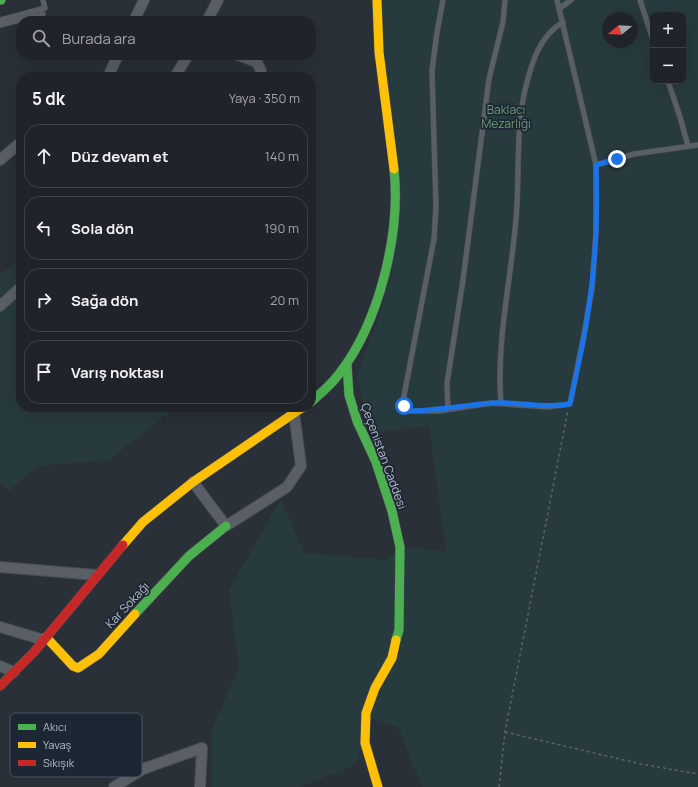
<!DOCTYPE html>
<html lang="tr">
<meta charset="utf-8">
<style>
body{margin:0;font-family:Manrope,sans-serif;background:#282c32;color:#f1f3f6}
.controls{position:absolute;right:12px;top:12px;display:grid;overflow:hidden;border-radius:8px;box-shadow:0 4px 16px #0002}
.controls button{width:36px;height:36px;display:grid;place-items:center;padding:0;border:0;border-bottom:1px solid #3d4147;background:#20242a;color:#f1f3f6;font:20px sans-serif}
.compass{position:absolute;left:602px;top:12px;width:36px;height:36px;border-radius:50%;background:#20242a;box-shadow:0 4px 16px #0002;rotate:252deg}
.stop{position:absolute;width:12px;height:12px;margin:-9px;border:3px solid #1a73e8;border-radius:50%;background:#fff}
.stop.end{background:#1a73e8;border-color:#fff;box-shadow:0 1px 4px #0008}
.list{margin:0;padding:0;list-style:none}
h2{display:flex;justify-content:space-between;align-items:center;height:52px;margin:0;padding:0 16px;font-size:17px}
h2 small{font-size:13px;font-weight:400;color:#a2a4a8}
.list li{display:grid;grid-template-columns:26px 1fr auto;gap:12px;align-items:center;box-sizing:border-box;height:64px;margin:0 8px 8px;padding:0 8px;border:1px solid #3d4147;border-radius:16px}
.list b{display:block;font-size:15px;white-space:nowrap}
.list em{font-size:13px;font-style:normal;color:#a2a4a8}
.icon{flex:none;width:22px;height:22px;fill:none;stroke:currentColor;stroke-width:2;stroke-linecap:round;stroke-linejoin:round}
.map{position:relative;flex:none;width:698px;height:787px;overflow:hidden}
.search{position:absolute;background:#20242a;box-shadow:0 4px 16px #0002;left:16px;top:16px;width:300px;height:44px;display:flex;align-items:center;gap:10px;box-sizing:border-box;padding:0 14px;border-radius:16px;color:#a2a4a8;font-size:15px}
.panel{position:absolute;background:#20242a;box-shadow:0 4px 16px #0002;left:16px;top:72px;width:300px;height:340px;border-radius:16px}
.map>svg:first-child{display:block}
.green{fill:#273a3e;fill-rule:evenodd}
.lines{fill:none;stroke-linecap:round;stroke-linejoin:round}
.lane-casing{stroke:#484c53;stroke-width:6}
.street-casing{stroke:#484c53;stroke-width:12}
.fast-casing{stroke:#484c53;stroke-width:10}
.slow-casing{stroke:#484c53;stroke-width:10}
.jam-casing{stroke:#484c53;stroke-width:10}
.path{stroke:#5d636a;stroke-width:1.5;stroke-dasharray:3 3;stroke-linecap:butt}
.lane{stroke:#5a5e66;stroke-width:5}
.street{stroke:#5a5e66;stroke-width:10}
.fast{stroke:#4caf50;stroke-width:9}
.slow{stroke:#ffc107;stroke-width:9}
.jam{stroke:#c62828;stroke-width:9}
.route{stroke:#1a73e8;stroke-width:5}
.labels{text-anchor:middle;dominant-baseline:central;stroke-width:3.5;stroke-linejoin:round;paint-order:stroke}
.park-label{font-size:12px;fill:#6b9a76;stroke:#1d2633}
.street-label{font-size:12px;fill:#b4bcc9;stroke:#1d2633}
.key{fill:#1d2633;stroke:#4a5360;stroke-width:1}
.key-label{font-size:11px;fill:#b4bcc9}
</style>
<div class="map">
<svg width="698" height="787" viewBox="0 0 698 787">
<rect width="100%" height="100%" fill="#2a3038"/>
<g class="green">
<path d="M383,0H698V787H422L398,727L372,719L355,765L300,787H212L211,732L239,667L229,590L281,499L304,553L387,560L400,547L446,551L429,426L370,433L357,376L383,305L401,207L381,52ZM653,15H683V81H653ZM608,18H632V42H608Z"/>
<polygon points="21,260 21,407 179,407 164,416 109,460 37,466 9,491 0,483 0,274"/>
</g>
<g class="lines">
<g class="lane-casing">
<g id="lane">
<polyline points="443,0 437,32 432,71 436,207 434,239 403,401 404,406 410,411 439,411 492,403 548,407 570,404 584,334 592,289 596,232 596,165 557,0"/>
<polyline points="640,0 653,40"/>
<polyline points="559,9 571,0"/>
<polyline points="0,20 45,8 43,0"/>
<polyline points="0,25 43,14"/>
<polyline points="668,81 680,117 688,146"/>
<polyline points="596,165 634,154 698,145"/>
<path d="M501,403C496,341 511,281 516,219C520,175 515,129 526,86C532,61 540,36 563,22"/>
<polyline points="448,409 447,383 463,280 489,79 503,22 505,0"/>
</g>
</g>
<g class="street-casing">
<g id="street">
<polyline points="134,21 144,0"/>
<polyline points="207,21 218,0"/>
<polyline points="238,55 257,62 261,71 261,77"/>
<polyline points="108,77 118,55"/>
<polyline points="175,77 188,55"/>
<polyline points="0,160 21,142"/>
<polyline points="0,306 21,287"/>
<polyline points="193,482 226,526 287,487 301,466 294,413"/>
<polyline points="0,567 97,575"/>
<polyline points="0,627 44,640"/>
<polyline points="0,666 14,672"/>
<polyline points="114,787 143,769 202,748 200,787"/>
</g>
</g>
<g class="fast-casing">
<g id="fast">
<polyline points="0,0 1,0"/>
<polyline points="347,365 349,395 357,421 376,462 392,511 400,547 399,630 396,640"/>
<path d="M311,402C321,393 331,385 339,374C379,323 401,234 394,169"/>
<polyline points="135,614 189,556 226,526"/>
</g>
</g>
<g class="slow-casing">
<g id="slow">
<polyline points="377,0 379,52 394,169"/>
<polyline points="123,545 143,522 193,482 303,407"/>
<polyline points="46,637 73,666 78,668 99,654 135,614"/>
<polyline points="378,787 365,743 366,713 375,688 392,658 396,640"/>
</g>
</g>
<g class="jam-casing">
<polyline id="jam" points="0,686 34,652 123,545"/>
</g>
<g class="path">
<polyline points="505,732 641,764 698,774"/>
<polyline points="499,787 505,732 568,410"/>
</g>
<use href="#lane" class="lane"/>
<use href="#street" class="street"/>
<use href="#fast" class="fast"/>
<use href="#slow" class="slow"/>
<use href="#jam" class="jam"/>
</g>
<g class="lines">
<path class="route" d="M404,406L410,411C439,410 465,405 493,403C519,401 543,409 570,404C576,374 584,343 588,312C596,263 598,214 596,165L617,159"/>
</g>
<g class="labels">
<g class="park-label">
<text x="506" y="109">Baklacı<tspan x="506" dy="14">Mezarlığı</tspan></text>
</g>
<g class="street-label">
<text transform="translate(384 456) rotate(70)">Çeçenistan Caddesi</text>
<text transform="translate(127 605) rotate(-47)">Kar Sokağı</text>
</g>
</g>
<rect x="10" y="713" width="132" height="64" rx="6" class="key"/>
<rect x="18" y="724" width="18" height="6" fill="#4caf50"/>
<rect x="18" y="742" width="18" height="6" fill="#ffc107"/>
<rect x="18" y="760" width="18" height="6" fill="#c62828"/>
<g class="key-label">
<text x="43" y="731">Akıcı</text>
<text x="43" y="749">Yavaş</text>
<text x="43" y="767">Sıkışık</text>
</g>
</svg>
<div class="controls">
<button>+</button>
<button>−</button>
</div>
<svg class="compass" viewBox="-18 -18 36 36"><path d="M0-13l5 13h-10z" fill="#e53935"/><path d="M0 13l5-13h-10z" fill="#a2a4a8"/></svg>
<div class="stop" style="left:404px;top:406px"></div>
<div class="stop end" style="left:617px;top:159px"></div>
<div class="search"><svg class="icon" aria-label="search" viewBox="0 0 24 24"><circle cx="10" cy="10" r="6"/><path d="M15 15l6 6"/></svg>Burada ara</div>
<section class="panel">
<h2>5 dk<small>Yaya · 350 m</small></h2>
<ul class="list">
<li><svg class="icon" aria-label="ahead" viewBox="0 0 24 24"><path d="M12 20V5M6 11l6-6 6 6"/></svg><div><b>Düz devam et</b></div><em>140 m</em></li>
<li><svg class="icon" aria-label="left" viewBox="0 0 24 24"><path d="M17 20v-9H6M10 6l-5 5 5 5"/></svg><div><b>Sola dön</b></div><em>190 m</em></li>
<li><svg class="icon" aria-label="right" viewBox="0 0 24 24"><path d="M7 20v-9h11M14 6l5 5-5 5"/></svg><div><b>Sağa dön</b></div><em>20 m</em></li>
<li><svg class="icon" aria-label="arrive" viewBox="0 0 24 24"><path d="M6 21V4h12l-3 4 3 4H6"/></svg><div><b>Varış noktası</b></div></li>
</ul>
</section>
</div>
